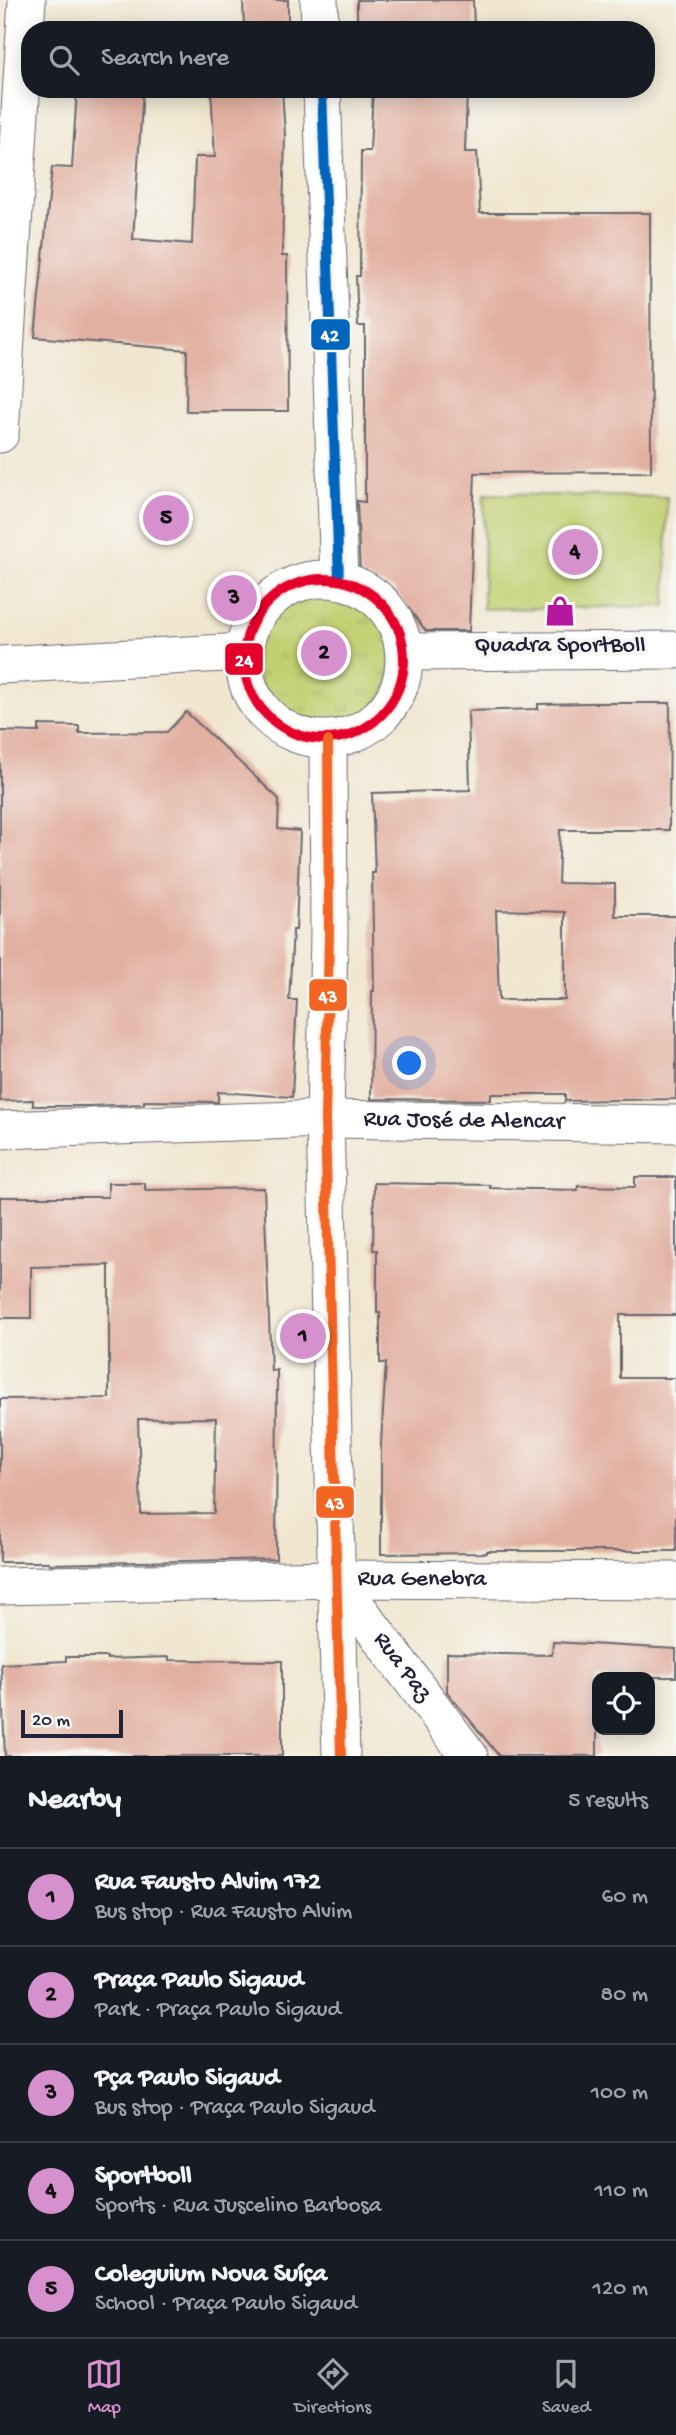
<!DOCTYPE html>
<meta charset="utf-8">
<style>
body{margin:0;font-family:"Gochi Hand",sans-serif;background:#242831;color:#f1f3f6}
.controls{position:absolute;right:21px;bottom:21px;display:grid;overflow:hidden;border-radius:14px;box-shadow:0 4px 18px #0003}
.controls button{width:63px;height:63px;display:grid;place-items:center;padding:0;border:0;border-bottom:2px solid #363941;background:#171b24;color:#f1f3f6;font:35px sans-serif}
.scale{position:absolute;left:21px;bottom:18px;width:102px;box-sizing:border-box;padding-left:7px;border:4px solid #22223b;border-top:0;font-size:19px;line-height:24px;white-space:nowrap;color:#22223b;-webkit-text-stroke:5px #f6f6f2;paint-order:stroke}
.you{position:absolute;left:410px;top:1064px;width:24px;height:24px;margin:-18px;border:5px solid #fff;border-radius:50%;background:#1a73e8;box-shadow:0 0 0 10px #1a73e833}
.badge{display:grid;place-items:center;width:46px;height:46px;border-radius:50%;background:#d690ce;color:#111;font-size:23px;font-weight:700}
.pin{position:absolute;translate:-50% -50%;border:4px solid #fff;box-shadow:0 2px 7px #0006}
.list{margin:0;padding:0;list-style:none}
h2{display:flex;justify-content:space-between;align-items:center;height:91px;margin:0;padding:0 28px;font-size:30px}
h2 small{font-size:23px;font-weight:400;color:#9ea1a6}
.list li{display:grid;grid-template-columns:46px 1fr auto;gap:21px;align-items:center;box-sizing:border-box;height:98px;padding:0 28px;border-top:2px solid #363941}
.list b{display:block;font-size:26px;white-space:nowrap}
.list p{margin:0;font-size:23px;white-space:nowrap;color:#9ea1a6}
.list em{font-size:23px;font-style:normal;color:#9ea1a6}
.icon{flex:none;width:38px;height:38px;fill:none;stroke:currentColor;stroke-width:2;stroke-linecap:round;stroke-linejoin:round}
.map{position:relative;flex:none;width:676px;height:1756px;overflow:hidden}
.search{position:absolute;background:#171b24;box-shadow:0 4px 18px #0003;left:21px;right:21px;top:21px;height:77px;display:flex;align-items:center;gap:18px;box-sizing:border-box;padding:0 24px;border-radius:28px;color:#9ea1a6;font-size:26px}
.sheet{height:581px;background:#171b24}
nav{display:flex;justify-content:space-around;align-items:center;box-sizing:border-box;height:98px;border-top:2px solid #363941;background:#171b24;font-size:19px;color:#9ea1a6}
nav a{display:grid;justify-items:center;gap:4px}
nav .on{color:#d690ce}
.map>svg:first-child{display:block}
.grass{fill:url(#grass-tufts);stroke:#727957;stroke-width:2}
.pitch{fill:#c2d073;stroke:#727957;stroke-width:2}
.building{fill:#e2b0a1;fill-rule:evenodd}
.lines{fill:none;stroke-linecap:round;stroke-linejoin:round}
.minor-casing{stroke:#6a6770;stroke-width:39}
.minor{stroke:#fff;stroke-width:37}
.bus-1-casing{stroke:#f6f6f2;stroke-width:16}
.bus-2-casing{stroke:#f6f6f2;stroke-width:16}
.bus-3-casing{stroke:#f6f6f2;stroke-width:16}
.bus-1{stroke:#0065bd;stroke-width:10}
.bus-2{stroke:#e4002b;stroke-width:10}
.bus-3{stroke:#f26522;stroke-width:10}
.labels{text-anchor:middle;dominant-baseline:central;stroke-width:7;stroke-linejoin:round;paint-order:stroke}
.poi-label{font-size:24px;fill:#22223b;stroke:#f6f6f2}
.street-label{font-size:24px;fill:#22223b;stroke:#f6f6f2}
.line-badge{stroke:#f6f6f2;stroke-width:2.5}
.badge-label{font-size:19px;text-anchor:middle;font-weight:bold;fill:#fff}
</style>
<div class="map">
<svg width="676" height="1756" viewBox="0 0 676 1756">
<defs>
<pattern id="grass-tufts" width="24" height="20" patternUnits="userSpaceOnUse" patternTransform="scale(1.75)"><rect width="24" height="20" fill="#c2d073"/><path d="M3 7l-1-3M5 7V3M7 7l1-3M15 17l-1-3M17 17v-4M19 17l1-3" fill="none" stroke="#a6b264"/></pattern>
</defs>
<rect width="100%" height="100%" fill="#f6f6f2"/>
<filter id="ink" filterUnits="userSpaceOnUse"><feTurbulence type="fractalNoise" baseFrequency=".0143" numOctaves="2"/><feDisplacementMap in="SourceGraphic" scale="14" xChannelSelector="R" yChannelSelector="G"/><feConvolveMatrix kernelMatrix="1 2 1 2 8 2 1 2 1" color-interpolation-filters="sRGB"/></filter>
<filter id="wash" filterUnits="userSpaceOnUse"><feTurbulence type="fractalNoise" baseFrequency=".00686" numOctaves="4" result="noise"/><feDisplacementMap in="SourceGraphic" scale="28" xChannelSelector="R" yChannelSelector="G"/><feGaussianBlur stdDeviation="1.57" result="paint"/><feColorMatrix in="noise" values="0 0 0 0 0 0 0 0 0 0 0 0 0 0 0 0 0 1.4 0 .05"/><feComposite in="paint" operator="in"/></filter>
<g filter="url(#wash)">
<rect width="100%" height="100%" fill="#f1e7d1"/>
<circle class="grass" cx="324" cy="660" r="68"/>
<polygon class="pitch" points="484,494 667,497 666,606 483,609"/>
<g id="blocks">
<g class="building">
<polygon points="243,0 288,0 288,27 244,27"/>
<polygon points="357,0 473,0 474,30 357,30"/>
<polygon points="77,89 143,89 133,239 192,244 195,157 215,157 211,89 282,89 285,135 282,256 287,256 288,411 186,411 187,350 35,337 52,167 72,168"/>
<polygon points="373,89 467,91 465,152 477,152 480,213 650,213 651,472 475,473 469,631 426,631 394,589 360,575 357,501 365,502 365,326 358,326 356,276 360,276 361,151 370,151"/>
<path d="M590,703H670L669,830H560L558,883L615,884V916H676V1099L565,1101V1094H491V1100L371,1099L372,991H374L372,873H375L372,793L470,790L468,711L538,709V704ZM496,910L565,912V1000H499Z"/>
<polygon points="186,712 279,799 278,829 300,831 296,930 293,930 289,1000 297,1000 292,1097 218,1092 218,1102 144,1101 144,1104 88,1106 33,1106 33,1100 0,1101 0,731 39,732 39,725 79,726 79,733 167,732"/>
<polygon points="635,1177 676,1177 676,1315 620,1315 620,1378 676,1378 676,1551 487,1551 487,1553 381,1554 381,1443 386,1363 380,1363 380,1313 377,1313 377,1250 373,1250 374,1183 490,1185 490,1188 578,1190 578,1186 635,1187"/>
<path d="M108,1183H145V1190L264,1188L271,1371L277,1370L276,1559L49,1564V1562H0V1399L109,1398V1265L31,1267V1318H0V1197H108ZM216,1418L214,1513L141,1514L138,1419Z"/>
<polygon points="553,1642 676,1649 676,1677 597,1677 597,1756 499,1756 447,1692 447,1653 552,1655"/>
<polygon points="66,1657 107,1657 107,1659 169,1657 169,1660 282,1661 282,1756 5,1756 1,1664 66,1661"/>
</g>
</g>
</g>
<g filter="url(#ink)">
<use href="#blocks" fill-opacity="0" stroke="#6a6770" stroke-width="2"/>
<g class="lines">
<g class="minor-casing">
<g id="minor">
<polyline points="319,0 320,30"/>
<polyline points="322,89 339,580"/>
<polyline points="0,434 27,0"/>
<circle cx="324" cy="659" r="80"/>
<polyline points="404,652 676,650"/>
<polyline points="0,665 244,652"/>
<polyline points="328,741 329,934 325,1119 341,1756"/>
<path id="s1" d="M0,1130L325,1119L676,1124"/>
<path id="s2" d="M336,1579L469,1756"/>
<path id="s3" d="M0,1586L336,1579L676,1581"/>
</g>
</g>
<use href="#minor" class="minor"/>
<g class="bus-1-casing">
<polyline id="bus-1" points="322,89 339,580"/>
</g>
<g class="bus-2-casing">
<circle id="bus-2" cx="324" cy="659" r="80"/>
</g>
<g class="bus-3-casing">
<polyline id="bus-3" points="328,741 329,934 325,1119 341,1756"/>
</g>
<use href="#bus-1" class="bus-1"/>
<use href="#bus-2" class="bus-2"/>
<use href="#bus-3" class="bus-3"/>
</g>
</g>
<defs>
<g id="shop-bare" transform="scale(2.415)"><path d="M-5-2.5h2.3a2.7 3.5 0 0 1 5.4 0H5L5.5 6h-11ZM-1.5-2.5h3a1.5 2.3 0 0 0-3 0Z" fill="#b5179e" stroke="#f6f6f2" stroke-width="2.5" paint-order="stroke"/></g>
</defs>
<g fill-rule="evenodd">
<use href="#shop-bare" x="560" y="611"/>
</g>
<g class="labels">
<g class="poi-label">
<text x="560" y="646">Quadra SportBoll</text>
</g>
<g class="street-label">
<text stroke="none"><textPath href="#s1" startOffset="464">Rua José de Alencar</textPath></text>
<text stroke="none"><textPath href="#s3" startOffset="422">Rua Genebra</textPath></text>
<text stroke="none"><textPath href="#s2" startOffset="110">Rua Paz</textPath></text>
</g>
</g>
<g class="line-badge">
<rect x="310" y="318" width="41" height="33" rx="7" fill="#0065bd"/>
<rect x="224" y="642" width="40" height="34" rx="7" fill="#e4002b"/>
<rect x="308" y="978" width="40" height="34" rx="7" fill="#f26522"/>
<rect x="315" y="1485" width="40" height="34" rx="7" fill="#f26522"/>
</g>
<g class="badge-label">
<text x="330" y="341">42</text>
<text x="244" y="666">24</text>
<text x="328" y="1002">43</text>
<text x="335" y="1509">43</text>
</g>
</svg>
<div class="controls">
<button><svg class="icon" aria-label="locate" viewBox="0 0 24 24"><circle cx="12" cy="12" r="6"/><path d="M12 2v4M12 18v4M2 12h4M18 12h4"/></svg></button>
</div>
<div class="scale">20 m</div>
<div class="you"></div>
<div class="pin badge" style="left:303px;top:1336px">1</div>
<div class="pin badge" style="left:324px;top:653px">2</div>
<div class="pin badge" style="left:234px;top:598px">3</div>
<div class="pin badge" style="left:575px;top:552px">4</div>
<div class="pin badge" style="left:166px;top:518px">5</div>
<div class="search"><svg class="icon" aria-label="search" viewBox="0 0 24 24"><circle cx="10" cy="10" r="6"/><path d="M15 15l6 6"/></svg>Search here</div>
</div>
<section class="sheet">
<h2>Nearby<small>5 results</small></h2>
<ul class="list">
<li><span class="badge">1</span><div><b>Rua Fausto Alvim 172</b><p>Bus stop · Rua Fausto Alvim</p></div><em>60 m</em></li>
<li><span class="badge">2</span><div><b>Praça Paulo Sigaud</b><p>Park · Praça Paulo Sigaud</p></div><em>80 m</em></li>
<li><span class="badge">3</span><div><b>Pça Paulo Sigaud</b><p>Bus stop · Praça Paulo Sigaud</p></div><em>100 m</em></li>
<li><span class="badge">4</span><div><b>Sportboll</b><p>Sports · Rua Juscelino Barbosa</p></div><em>110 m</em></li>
<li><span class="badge">5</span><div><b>Coleguium Nova Suíça</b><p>School · Praça Paulo Sigaud</p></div><em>120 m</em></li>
</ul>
</section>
<nav>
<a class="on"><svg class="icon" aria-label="map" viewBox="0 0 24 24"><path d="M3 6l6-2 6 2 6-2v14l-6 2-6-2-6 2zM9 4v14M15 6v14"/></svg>Map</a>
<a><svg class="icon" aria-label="directions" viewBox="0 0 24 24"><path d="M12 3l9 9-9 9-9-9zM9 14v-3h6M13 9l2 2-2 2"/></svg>Directions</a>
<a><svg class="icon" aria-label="saved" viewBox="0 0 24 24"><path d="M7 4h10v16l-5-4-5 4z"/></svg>Saved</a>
</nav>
